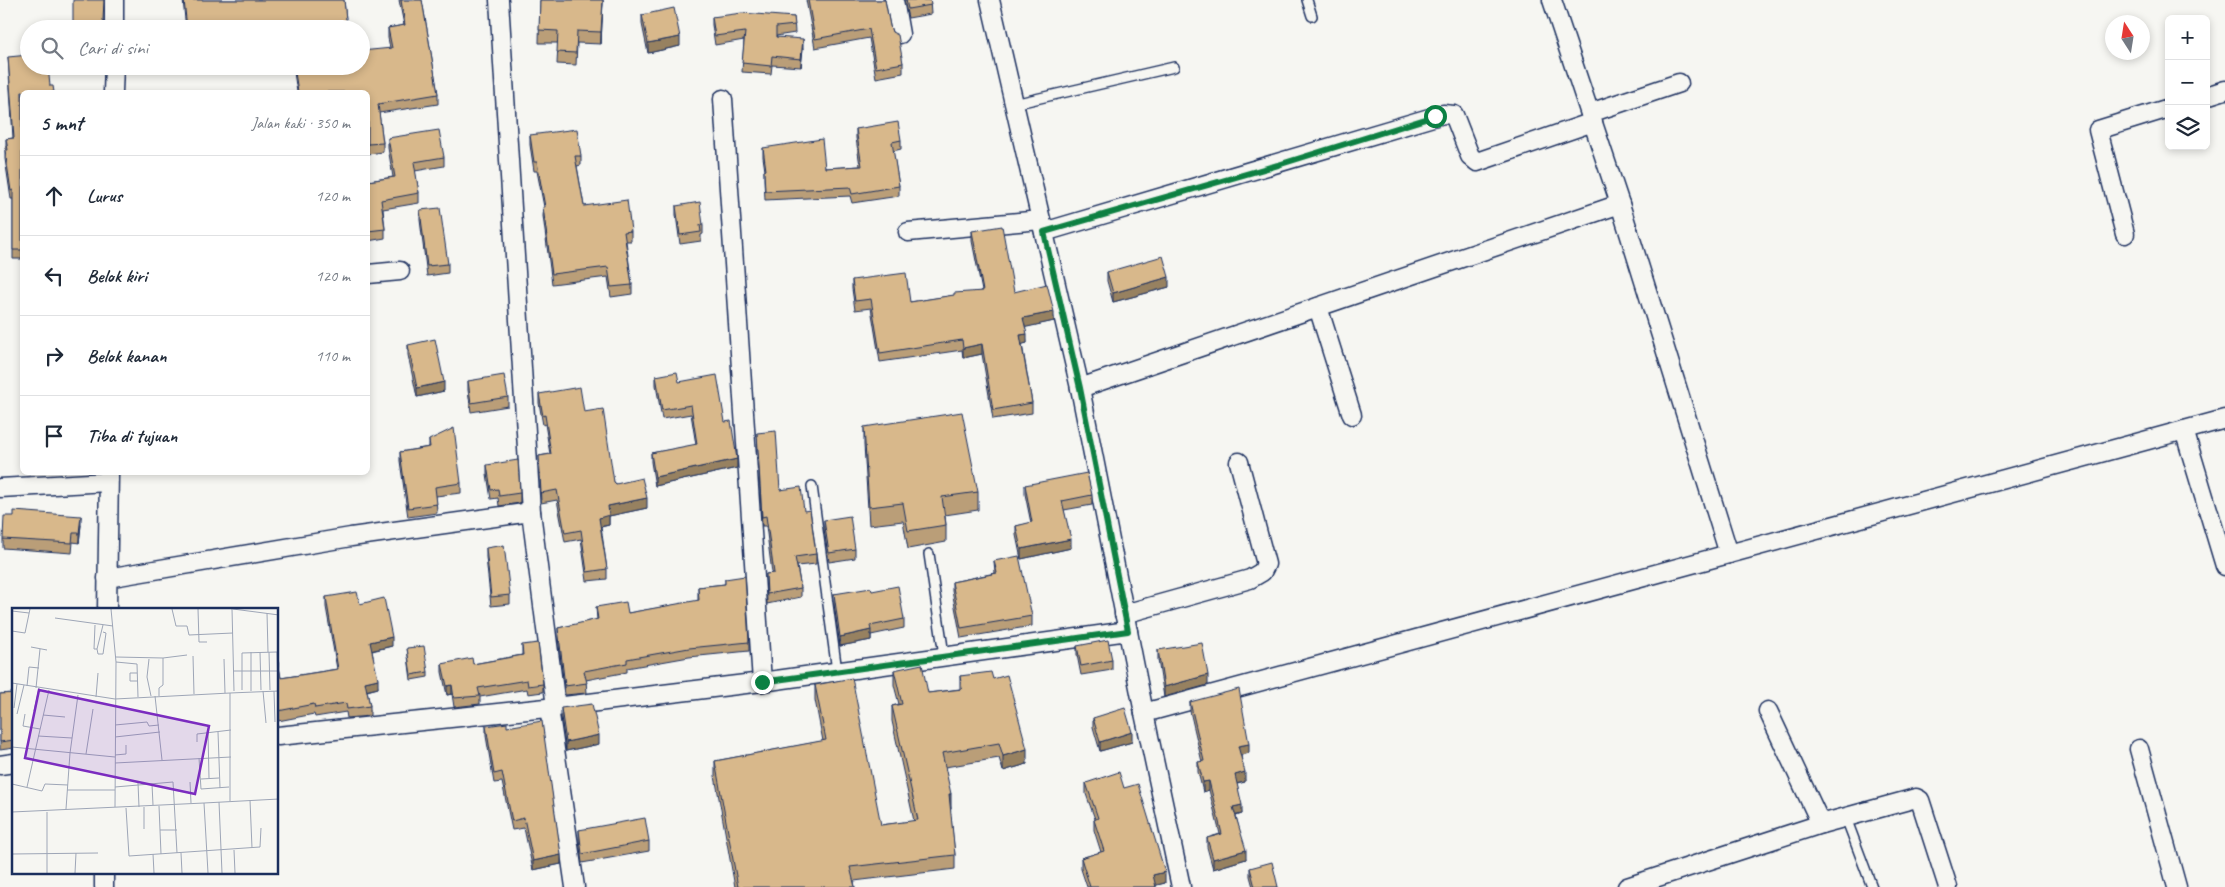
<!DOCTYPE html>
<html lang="id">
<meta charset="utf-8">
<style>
body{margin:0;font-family:Caveat,sans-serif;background:#f6f6f7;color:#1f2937}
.controls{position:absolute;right:15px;top:15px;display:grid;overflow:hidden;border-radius:8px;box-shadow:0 2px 8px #0003}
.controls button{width:45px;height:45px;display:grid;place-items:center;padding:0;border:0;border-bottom:1px solid #e0e1e3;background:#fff;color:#1f2937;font:25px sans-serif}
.compass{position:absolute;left:2105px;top:15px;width:45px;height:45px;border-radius:50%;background:#fff;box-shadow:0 2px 8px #0003;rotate:348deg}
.stop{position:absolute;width:15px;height:15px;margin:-11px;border:4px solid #0b8043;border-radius:50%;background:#fff}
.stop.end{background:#0b8043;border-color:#fff;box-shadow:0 1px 5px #0008}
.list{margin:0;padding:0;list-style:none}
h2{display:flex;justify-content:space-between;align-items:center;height:65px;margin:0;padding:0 20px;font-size:21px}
h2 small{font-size:16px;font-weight:400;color:#747a83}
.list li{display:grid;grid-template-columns:32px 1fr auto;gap:15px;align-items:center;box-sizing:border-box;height:80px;padding:0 20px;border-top:1px solid #e0e1e3}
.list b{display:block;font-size:19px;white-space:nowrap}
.list em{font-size:16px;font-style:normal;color:#747a83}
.icon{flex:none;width:28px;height:28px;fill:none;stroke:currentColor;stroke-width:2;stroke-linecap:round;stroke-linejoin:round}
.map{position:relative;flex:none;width:2225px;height:887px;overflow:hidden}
.search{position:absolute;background:#fff;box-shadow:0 2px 8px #0003;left:20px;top:20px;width:350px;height:55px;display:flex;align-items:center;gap:12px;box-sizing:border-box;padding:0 18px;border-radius:28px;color:#747a83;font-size:19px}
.panel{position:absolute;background:#fff;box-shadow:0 2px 8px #0003;left:20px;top:90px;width:350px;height:385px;border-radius:8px}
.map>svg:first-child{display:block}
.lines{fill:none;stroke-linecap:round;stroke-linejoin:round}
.service-casing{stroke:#1b2f5e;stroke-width:12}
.minor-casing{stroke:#1b2f5e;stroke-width:21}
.service{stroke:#f6f6f2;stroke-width:9}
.minor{stroke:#f6f6f2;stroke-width:18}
.wall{fill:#ba9e78;stroke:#1b2f5e}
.shaded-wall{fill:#978161;stroke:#1b2f5e}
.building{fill:#d8b88b;stroke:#1b2f5e}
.route{stroke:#0b8043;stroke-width:6}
.inset-road{fill:none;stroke:#9ea6b7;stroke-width:1}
.view{fill:#7b2cbf;fill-opacity:0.15;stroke:#7b2cbf;stroke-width:2.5}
.inset-edge{fill:none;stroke:#1b2f5e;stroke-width:2.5}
</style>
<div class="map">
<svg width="2225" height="887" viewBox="0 0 2225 887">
<rect width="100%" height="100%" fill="#f6f6f2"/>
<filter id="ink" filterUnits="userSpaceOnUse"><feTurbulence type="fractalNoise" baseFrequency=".02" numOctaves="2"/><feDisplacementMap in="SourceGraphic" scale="10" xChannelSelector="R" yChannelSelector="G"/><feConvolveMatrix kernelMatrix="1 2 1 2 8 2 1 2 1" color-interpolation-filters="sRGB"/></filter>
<g filter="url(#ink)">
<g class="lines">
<g class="service-casing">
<g id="service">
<polyline points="1307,0 1312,16"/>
<polyline points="1014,104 1174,67"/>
<polyline points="812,486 837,671"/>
<polyline points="929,554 944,655"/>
<polyline points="1846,818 1872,887"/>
</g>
</g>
<g class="minor-casing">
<g id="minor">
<polyline points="499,0 531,512 556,707"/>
<polyline points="894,0 900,34"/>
<polyline points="990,0 1080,388 1144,713 1181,887"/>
<polyline points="1552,0 1620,204 1729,554"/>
<polyline points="114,29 114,0"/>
<polyline points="113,92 114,66"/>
<polyline points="2206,96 2225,90"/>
<polyline points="723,99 762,682"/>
<polyline points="1590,113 1679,83"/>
<polyline points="908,232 1041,220"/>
<polyline points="1044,232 1443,114 1454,115 1470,156 1477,162 1593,122"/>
<polyline points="2125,234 2098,130 2169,108"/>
<polyline points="368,274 400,271"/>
<polyline points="1318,307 1352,415"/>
<polyline points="1080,388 1620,204"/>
<polyline points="2184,430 2225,566"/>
<polyline points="0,488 108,482"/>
<polyline points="107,578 351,537 531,512"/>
<polyline points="107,610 109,472"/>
<polyline points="1124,614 1250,579 1262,572 1266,564 1239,462"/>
<polyline points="549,708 575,887"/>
<polyline points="1768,711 1821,824"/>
<polyline points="1144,713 2225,419"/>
<polyline points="278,736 556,707 762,682 1128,631"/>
<polyline points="2139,749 2177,887"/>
<polyline points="0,765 14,763"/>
<polyline points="104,887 104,873"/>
<polyline points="1627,887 1821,824 1916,798 1920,800 1948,887"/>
</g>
</g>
<use href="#service" class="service"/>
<use href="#minor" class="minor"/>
</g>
<g class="wall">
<polygon points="183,0 344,0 347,29 186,29"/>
<polygon points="399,0 422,0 438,94 438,104 379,113 383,143 383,152 368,154 368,92 297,92 293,66 361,66 390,48 388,38 388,28 404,25"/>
<polygon points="540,0 603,0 601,44 577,43 576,65 557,64 558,43 539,43"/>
<polygon points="806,0 885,0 890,26 903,63 903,73 876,78 869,38 815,48"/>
<polygon points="904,0 930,0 931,14 908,18"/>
<polygon points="642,15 680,46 648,53 642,24"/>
<polygon points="712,17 794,17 795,33 776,36 776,37 803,48 801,67 772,65 771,74 742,72 744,40 715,45 712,25"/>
<polygon points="8,57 22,92 22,259 13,259 13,199 11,199 5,159 5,150 6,150 6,139 13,138"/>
<polygon points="856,129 901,140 901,149 893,151 899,186 899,196 852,203 850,196 765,200 764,180 764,171 765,171 763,157 763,148 825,168 860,166 856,138"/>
<polygon points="530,135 581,156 581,165 577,166 584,206 631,231 631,241 626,241 632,285 632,294 611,297 608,277 552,284 543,216 544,207 537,171 534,171 530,145"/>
<polygon points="388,138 444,157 444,166 415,171 419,193 419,203 383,209 385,229 385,238 368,241 368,181 393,177 388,148"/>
<polygon points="676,206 703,225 703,234 701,235 701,241 680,244 676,215"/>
<polygon points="420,210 448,264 448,273 427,276 420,220"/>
<polygon points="972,231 1014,292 1054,321 1025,327 1027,343 1022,344 1032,403 1032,413 993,419 982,354 963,358 962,350 880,362 871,308 855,310 852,289 852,280 910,302 982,291 972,241"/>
<polygon points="1107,272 1169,287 1113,302 1107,281"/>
<polygon points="408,345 444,391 417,397 408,355"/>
<polygon points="656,376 679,382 725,422 737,468 655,486 651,462 651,453 696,445 691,414 662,419 656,385"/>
<polygon points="468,381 508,397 508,406 471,412 468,390"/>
<polygon points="539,394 584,412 614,482 647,508 609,516 609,525 601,527 607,569 607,579 587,581 581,539 565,542 557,500 541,503 539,456 550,454 545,424 543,425 539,403"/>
<polygon points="864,427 978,492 978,510 945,515 946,525 946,542 908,549 903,521 869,525 864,445"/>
<polygon points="757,433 780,490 804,511 816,554 816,564 797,566 801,588 801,597 767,604 766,574 772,573 766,526 762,526"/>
<polygon points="429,440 461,483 461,493 436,496 437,513 408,517 400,461 400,452 429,447"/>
<polygon points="487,465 520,493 520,503 499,506 498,498 491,499 487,474"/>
<polygon points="1025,485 1092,495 1092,505 1064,510 1071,548 1021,559 1016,535 1016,526 1031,523 1025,494"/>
<polygon points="824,520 855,549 855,558 829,562 824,529"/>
<polygon points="81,525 79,543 73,542 72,553 3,548 3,539"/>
<polygon points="486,548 510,595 510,604 491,606 486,557"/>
<polygon points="994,561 1032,616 1032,626 961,638 952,591 952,582 995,573"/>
<polygon points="725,579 749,642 749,651 689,657 627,668 627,672 586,680 587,693 565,695 558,637 558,628 597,620 596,607 628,613 698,601 698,587 725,584"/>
<polygon points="872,591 904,619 904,628 871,635 871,640 840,646 834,604 834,594"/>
<polygon points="326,597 360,604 392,646 372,651 378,688 367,691 370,706 370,716 347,718 346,712 315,717 314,714 278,721 278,662 281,678 337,669 326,607"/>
<polygon points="522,645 543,684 543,692 528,694 527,689 480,697 480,704 454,707 452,694 447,695 442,672 442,664 473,664 522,655"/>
<polygon points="1077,646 1112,660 1112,670 1081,675 1077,655"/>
<polygon points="407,648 428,672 428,677 411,680"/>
<polygon points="1158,650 1208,685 1164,697 1158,660"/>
<polygon points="894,670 928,693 960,689 960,676 993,679 1027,764 1003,771 999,758 945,767 951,809 950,809 955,855 955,869 854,881 855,887 735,887 715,776 715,761 823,741 815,700 815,685 881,825 914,821 892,721 892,706 899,704 894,685"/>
<polygon points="14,693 14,748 0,750 0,694"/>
<polygon points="1190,702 1249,753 1241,755 1245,782 1237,784 1242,814 1236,816 1246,859 1213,869 1207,847 1207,838 1220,834 1209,790 1203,792 1198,772 1198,762 1202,762 1190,711"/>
<polygon points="561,708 599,744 566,751 561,717"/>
<polygon points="1093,718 1132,742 1100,751 1093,727"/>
<polygon points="486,726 507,727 561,864 533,870 524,828 512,830 502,782 494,783 486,736"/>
<polygon points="1086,783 1124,788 1165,883 1156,885 1156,887 1087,887 1081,869 1081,858 1101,852 1094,830 1094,820 1095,819 1086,794"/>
<polygon points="579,830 649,841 649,851 582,863 579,840"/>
<polygon points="1250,868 1278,887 1253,887 1250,876"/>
</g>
<g class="shaded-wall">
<polygon points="603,0 601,44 601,32"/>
<polygon points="680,37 680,46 648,53 648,43"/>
<polygon points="803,39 803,48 801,67 801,59"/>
<polygon points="1169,277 1169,287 1113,302 1113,293"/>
<polygon points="1054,312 1054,321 1023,328 1023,318"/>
<polygon points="1027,334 1027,343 1020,345 1020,335"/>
<polygon points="982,344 982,354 963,358 963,348"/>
<polygon points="444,382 444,391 417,397 417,388"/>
<polygon points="737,459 737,468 655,486 655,477"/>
<polygon points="647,498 647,508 609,516 609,525 599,527 599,518 608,506"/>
<polygon points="81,516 81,525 79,543 79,533"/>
<polygon points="1071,539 1071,548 1021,559 1021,549"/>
<polygon points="871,630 871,640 840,646 840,637"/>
<polygon points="392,637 392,646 370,651 370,642"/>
<polygon points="1208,675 1208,685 1164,697 1164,687"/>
<polygon points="378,679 378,688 365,691 365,682"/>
<polygon points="452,685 452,694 447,695 447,686"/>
<polygon points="1132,732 1132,742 1100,751 1100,742"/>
<polygon points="599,735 599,744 566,751 566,742"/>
<polygon points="1249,744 1249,753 1238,756 1238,746"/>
<polygon points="1027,749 1027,764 1003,771 1003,756"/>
<polygon points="1245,772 1245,782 1235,784 1235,775"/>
<polygon points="1209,781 1209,790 1203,792 1203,782"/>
<rect x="949" y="794" width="2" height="15"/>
<polygon points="1242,805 1242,814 1233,816 1233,807"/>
<polygon points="1246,850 1246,859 1213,869 1213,859"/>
<polygon points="561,855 561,864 533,870 533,861"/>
<polygon points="1165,872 1165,883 1153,886 1153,875"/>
</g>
<g class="building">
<polygon points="73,0 104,0 103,20 108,29 73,29"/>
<polygon points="184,0 344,0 347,29 187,29"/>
<polygon points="401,0 422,0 438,94 378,104 383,143 368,144 368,92 298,92 294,66 361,66 361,51 392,48 388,28 405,25"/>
<polygon points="540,0 603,0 601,32 577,31 576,53 557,52 558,31 539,30"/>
<polygon points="808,0 885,0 890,26 892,32 898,35 903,63 876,68 869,29 815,39"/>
<polygon points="906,0 930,0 931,5 908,9"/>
<polygon points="674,8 680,37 648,43 642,15"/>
<polygon points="742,13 794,17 795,25 776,27 776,37 803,39 801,59 772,56 771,66 742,63 745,32 715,36 712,17"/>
<polygon points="29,55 29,66 48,66 50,86 53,86 54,92 22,92 22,250 13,250 13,190 11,191 5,150 8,150 6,139 14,138 8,57"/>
<polygon points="898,122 901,140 892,142 899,186 852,194 850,187 765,191 764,171 766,170 763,148 822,139 825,168 862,166 856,129"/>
<polygon points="577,129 581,156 575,156 584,206 627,200 631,231 624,232 632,285 611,287 608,267 552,274 543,207 545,207 537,162 534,162 530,135"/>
<polygon points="439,130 444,157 414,162 419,193 381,200 385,229 368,231 368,181 395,177 388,138"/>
<polygon points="700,202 703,225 700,225 701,232 680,235 676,206"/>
<polygon points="440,208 448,264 427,266 420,210"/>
<polygon points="1002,226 1014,292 1047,284 1054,312 1023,318 1027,334 1020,335 1032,403 993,410 982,344 963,348 962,340 880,353 871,299 855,301 852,280 906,273 910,302 954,295 954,293 983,291 972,231"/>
<polygon points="1163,256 1169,277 1113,293 1107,272"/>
<polygon points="435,339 444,382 417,388 408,345"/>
<polygon points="677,372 679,382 717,375 725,422 731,421 737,459 655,477 651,453 697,444 691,405 662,410 656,376"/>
<polygon points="504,375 508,397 471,403 468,381"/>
<polygon points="580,387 584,412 603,409 614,482 616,484 642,478 647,498 608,506 609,515 599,518 607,569 587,572 581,530 565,533 557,490 541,493 539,456 551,454 545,415 543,416 539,394"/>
<polygon points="962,412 978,492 942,497 946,525 908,531 903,503 869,507 864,427"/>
<polygon points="454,428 461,483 435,487 437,504 408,508 400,452 430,447 429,440"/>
<polygon points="776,431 780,490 801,487 804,511 810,510 816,554 795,557 801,588 767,594 766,574 774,573 766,516 762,517 757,433"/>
<polygon points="518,460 520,493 499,496 498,489 491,490 487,465"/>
<polygon points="1087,473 1092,495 1062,501 1071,539 1021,549 1016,526 1032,522 1025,485"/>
<polygon points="14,511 81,516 79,533 73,533 72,543 3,539 4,516 14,516"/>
<polygon points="850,516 855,549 829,553 824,520"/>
<polygon points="504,545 510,595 491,597 486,548"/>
<polygon points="1019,556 1032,616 961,628 952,582 997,573 994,561"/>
<polygon points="745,576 749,642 689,648 627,659 627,663 584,671 587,683 565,686 558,628 598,619 596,607 626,602 628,613 699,600 698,587 725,584 725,579"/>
<polygon points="898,586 904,619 870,626 871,630 840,637 834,594 871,588 872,591"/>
<polygon points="357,592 360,604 384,598 392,637 370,642 378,679 365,682 370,706 347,709 346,703 315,708 314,704 278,711 278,662 281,678 338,669 326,597"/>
<polygon points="1108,640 1112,660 1081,666 1077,646"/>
<polygon points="538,643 543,684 528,686 527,680 478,688 480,696 454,698 452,685 447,686 442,664 472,658 473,664 523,655 522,645"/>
<polygon points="1202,643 1208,675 1164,687 1158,650"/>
<polygon points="424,646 428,672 411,675 407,648"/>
<polygon points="922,664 928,693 962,689 960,676 991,672 993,679 1007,675 1027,749 1003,756 999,743 942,753 951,794 949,794 955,855 850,867 855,887 738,887 715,761 826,740 815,685 852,678 881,825 918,820 892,706 902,704 894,670"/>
<polygon points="1239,689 1249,744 1238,746 1245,772 1235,775 1242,805 1233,807 1246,850 1213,859 1207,838 1222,834 1209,781 1203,782 1198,762 1204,761 1190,702"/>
<polygon points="14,693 14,740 0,742 0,694"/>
<polygon points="592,704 599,735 566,742 561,708"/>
<polygon points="1125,708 1132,732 1100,742 1093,718"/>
<polygon points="542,721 561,855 533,861 524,818 512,821 502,772 494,774 486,726 507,723 507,727"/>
<polygon points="1119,772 1124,788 1138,784 1165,872 1153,875 1156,887 1090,887 1081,858 1104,851 1094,820 1098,818 1086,783"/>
<polygon points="645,818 649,841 582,854 579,830"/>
<polygon points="1272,862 1278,887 1255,887 1250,868"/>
</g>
</g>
<g class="lines" filter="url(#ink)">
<polyline class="route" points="762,682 1128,631 1080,388 1044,232 1278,165 1435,116"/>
</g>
<g transform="translate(12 608)">
<rect width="266" height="266" fill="#f6f6f2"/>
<path class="inset-road" d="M99,1L104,54L103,199M160,1L164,18H175L177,27L221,25M186,1L187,34H195M220,1L222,83M221,1L267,7M0,3L17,5M255,5L256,44M43,10L101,18M83,17L82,41H85L91,17M0,23L13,25L18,1M19,39L35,42M85,41L86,46H91L94,25L91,24M239,44V83M248,44L249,82M257,44L258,82M181,48L182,86M104,49L151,50V77L147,80V88M151,50L175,47M137,51L135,69L139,88M212,51L213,85M104,54L125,56L126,89M221,63H267M125,65H118V73H126M0,75L103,91L218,85M15,78L17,59L27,60M24,80L28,41M230,82V45L265,44L266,83M251,83L254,115M262,83L263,114M143,88L150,152M84,89L86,65M2,100L5,76M22,103L27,80M5,106L12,77M13,106L11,118L28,121M31,107L53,109M103,117L135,114L137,118L147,117M206,124L208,180M196,125L197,170M26,128L60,130M103,129L148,124M185,134V126L219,122M0,139L103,149M58,145L66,87M74,146L81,101M103,147L114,146V137M187,150L189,181L217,179M103,155L219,149M189,171L207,170M178,174L179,195M126,175L127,199M0,176L30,183L33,176L56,177M140,176L141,197M15,179L37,82M103,179L161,174L165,245M55,182H103M238,192L240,240M218,193V85L267,83M207,194L210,265M192,195L267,191M147,198L149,246M114,200L117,248L248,239L249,220M54,201L58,145M0,204L192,195L196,265M35,204V265M132,221V199M148,222H165M222,242L223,265M169,245L170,265M0,246L86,245M141,246L142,265M63,265L64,245"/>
<path class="view" d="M27,82L197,118L183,186L13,150Z"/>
<rect width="266" height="266" class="inset-edge"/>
</g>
</svg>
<div class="controls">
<button>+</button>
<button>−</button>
<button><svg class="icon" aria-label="layers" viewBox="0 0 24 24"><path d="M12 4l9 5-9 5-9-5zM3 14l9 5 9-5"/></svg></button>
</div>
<svg class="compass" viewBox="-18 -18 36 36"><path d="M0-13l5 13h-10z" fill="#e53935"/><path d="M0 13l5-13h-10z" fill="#747a83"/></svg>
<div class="stop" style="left:1435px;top:116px"></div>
<div class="stop end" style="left:762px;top:682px"></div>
<div class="search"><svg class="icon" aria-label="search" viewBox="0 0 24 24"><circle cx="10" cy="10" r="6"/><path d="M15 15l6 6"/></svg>Cari di sini</div>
<section class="panel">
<h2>5 mnt<small>Jalan kaki · 350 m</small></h2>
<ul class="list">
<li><svg class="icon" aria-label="ahead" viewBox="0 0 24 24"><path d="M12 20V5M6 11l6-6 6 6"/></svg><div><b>Lurus</b></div><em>120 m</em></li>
<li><svg class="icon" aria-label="left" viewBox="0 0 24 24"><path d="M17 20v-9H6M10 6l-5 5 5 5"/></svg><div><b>Belok kiri</b></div><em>120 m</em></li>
<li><svg class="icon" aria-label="right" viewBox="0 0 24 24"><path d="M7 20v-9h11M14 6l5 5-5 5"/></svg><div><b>Belok kanan</b></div><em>110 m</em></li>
<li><svg class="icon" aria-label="arrive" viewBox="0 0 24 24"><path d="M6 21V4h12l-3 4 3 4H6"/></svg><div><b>Tiba di tujuan</b></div></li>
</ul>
</section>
</div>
